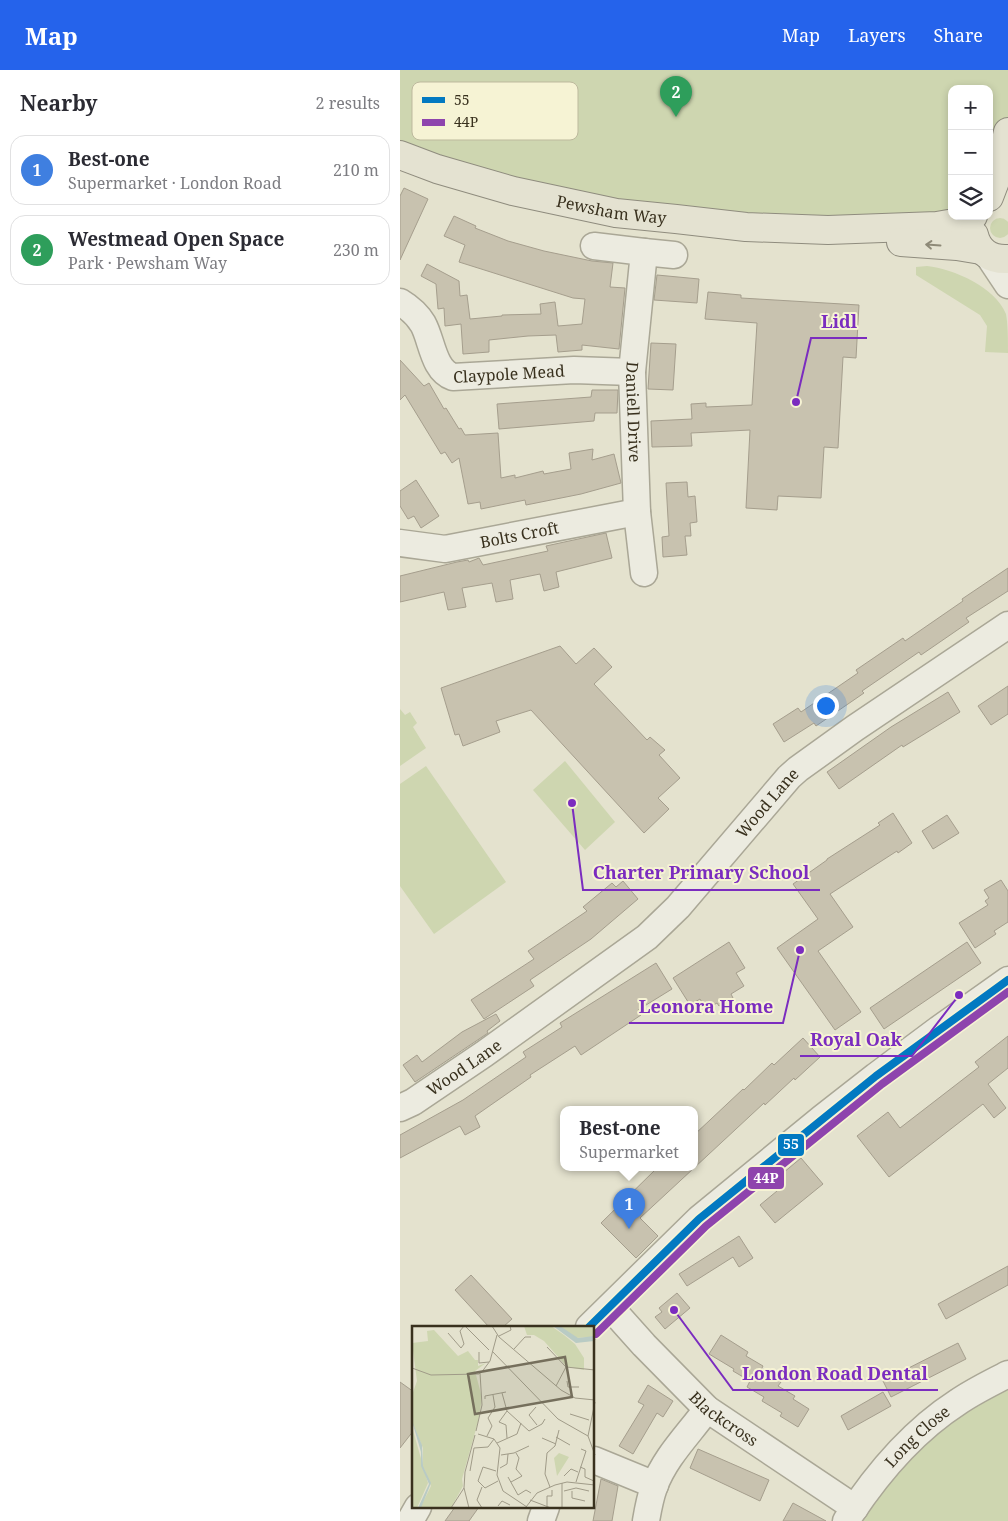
<!DOCTYPE html>
<meta charset="utf-8">
<style>
body{margin:0;font-family:"Noto Serif",serif;background:#f7f7f7;color:#2b2b33}
.controls{position:absolute;right:15px;top:15px;display:grid;overflow:hidden;border-radius:10px;box-shadow:0 2px 8px #0003}
.controls button{width:45px;height:45px;display:grid;place-items:center;padding:0;border:0;border-bottom:1px solid #e1e1e2;background:#fff;color:#2b2b33;font:25px sans-serif}
.you{position:absolute;left:425px;top:635px;width:18px;height:18px;margin:-12px;border:4px solid #fff;border-radius:50%;background:#1a73e8;box-shadow:0 0 0 8px #1a73e833}
.badge{display:grid;place-items:center;width:32px;height:32px;border-radius:50%;background:#2563eb;color:#fff;font-size:16px;font-weight:700}
.pin{position:absolute;translate:-50% -41px;filter:drop-shadow(0 1px 2px #0008)}
.pin::after{content:'';position:absolute;top:26px;width:18px;height:15px;background:inherit;clip-path:polygon(0 0,100% 0,50% 100%)}
.popup{position:absolute;left:160px;top:1036px;width:138px;height:65px;box-sizing:border-box;display:grid;place-content:center;border-radius:10px;background:#fff;filter:drop-shadow(0 1px 4px #0005);font-size:16px;white-space:nowrap;color:#7c7c81}
.popup b{font-size:19px;color:#2b2b33}
.popup::after{content:'';position:absolute;left:50%;top:100%;margin-left:-10px;border:10px solid transparent;border-top-color:#fff}
.list{margin:0;padding:0;list-style:none}
h2{display:flex;justify-content:space-between;align-items:center;height:65px;margin:0;padding:0 20px;font-size:21px}
h2 small{font-size:16px;font-weight:400;color:#7c7c81}
.list li{display:grid;grid-template-columns:32px 1fr auto;gap:15px;align-items:center;box-sizing:border-box;height:70px;margin:0 10px 10px;padding:0 10px;border:1px solid #e1e1e2;border-radius:15px}
.list b{display:block;font-size:19px;white-space:nowrap}
.list p{margin:0;font-size:16px;white-space:nowrap;color:#7c7c81}
.list em{font-size:16px;font-style:normal;color:#7c7c81}
.icon{flex:none;width:28px;height:28px;fill:none;stroke:currentColor;stroke-width:2;stroke-linecap:round;stroke-linejoin:round}
.map{position:relative;flex:none;width:608px;height:1451px;overflow:hidden}
header{display:flex;align-items:center;gap:30px;box-sizing:border-box;height:70px;padding:0 25px;background:#2563eb;color:#fff}
header strong{font-size:24px}
nav{display:flex;gap:28px;margin-inline-start:auto;font-size:18px}
main{display:flex}
aside{flex:1;background:#fff}
.map>svg:first-child{display:block}
.green{fill:#ced6b0}
.building{fill:#c8c2af;stroke:#a59e8d}
.lines{fill:none;stroke-linecap:round;stroke-linejoin:round}
.minor-casing{stroke:#aaa796;stroke-width:29}
.major-casing{stroke:#8f8c7e;stroke-width:30}
.minor{stroke:#ecebe0;stroke-width:26}
.major{stroke:#e4e2d1;stroke-width:28}
.bus-1-casing{stroke:#f6f3d4;stroke-width:11}
.bus-2-casing{stroke:#f6f3d4;stroke-width:11}
.bus-1{stroke:#0279c1;stroke-width:8}
.bus-2{stroke:#8e44ad;stroke-width:8}
.oneway{stroke:#8e8a78}
.labels{text-anchor:middle;dominant-baseline:central;stroke-width:4;stroke-linejoin:round;paint-order:stroke}
.street-label{font-size:16px;fill:#39311e;stroke:#f6f3d4}
.inset-road{fill:none;stroke:#a09b88;stroke-width:1}
.view{fill:#756f5c;fill-opacity:0.15;stroke:#756f5c;stroke-width:2.5}
.inset-edge{fill:none;stroke:#39311e;stroke-width:2.5}
.key{fill:#f6f3d4;stroke:#bdb99d;stroke-width:1}
.key-label{font-size:14px;fill:#39311e}
.leader{fill:none;stroke:#7b2cbf;stroke-width:2}
.callout-dot{fill:#7b2cbf;stroke:#f6f3d4;stroke-width:2}
.callout-label{font-size:18px;text-anchor:middle;font-weight:bold;fill:#7b2cbf;stroke:#f6f3d4;stroke-width:4;stroke-linejoin:round;paint-order:stroke}
.line-badge{stroke:#f6f3d4;stroke-width:2}
.badge-label{font-size:14px;text-anchor:middle;font-weight:bold;fill:#fff}
</style>
<header>
<strong>Map</strong>
<nav><a>Map</a><a>Layers</a><a>Share</a></nav>
</header>
<main>
<aside>
<h2>Nearby<small>2 results</small></h2>
<ul class="list">
<li><span class="badge" style="background:#3f7fe0">1</span><div><b>Best-one</b><p>Supermarket · London Road</p></div><em>210 m</em></li>
<li><span class="badge" style="background:#2e9e5b">2</span><div><b>Westmead Open Space</b><p>Park · Pewsham Way</p></div><em>230 m</em></li>
</ul>
</aside>
<div class="map">
<svg width="608" height="1451" viewBox="0 0 608 1451">
<rect width="100%" height="100%" fill="#e4e2ce"/>
<g class="green">
<path d="M0,0H608V111L589,110V19H552L551,140C507,151 459,146 415,145C328,142 233,140 148,119C98,107 49,89 0,74Z"/>
<circle cx="600" cy="158" r="10"/>
<path d="M527,196C554,199 595,217 606,244C608,255 608,271 608,283L585,282L587,256L580,245L516,205V197Z"/>
<polygon points="0,639 5,645 10,642 17,653 13,657 26,678 0,696"/>
<polygon points="165,691 215,752 185,780 133,720"/>
<polygon points="26,696 106,812 34,864 0,816 0,714"/>
<polygon points="608,1310 608,1451 454,1451 520,1370"/>
</g>
<g class="building">
<polygon points="4,118 28,129 0,190 0,126"/>
<polygon points="54,146 76,156 75,158 108,171 144,181 192,191 213,193 210,217 225,218 219,279 182,275 182,280 158,282 156,265 128,266 89,270 89,282 63,284 61,254 45,256 44,238 38,239 36,214 21,206 27,194 59,211 60,226 67,225 70,249 102,246 102,245 141,244 140,234 155,232 158,256 182,254 185,229 173,228 59,192 65,175 44,166"/>
<polygon points="257,205 299,209 297,233 254,230"/>
<polygon points="308,222 341,225 341,228 459,235 456,288 443,287 438,378 424,377 421,428 378,426 377,440 346,438 350,360 291,363 292,376 252,377 251,351 292,349 291,334 306,333 306,337 352,335 357,253 305,249"/>
<polygon points="251,273 276,274 273,320 248,319"/>
<polygon points="0,290 24,316 29,313 44,339 46,338 59,359 61,358 65,365 98,363 101,408 115,405 115,408 143,401 144,404 171,399 169,383 193,379 192,390 214,384 221,413 181,424 126,435 125,430 81,439 80,432 68,434 59,388 52,393 45,382 41,384 5,325 0,330"/>
<polygon points="192,320 218,320 217,343 195,343 194,351 99,359 97,334 191,327"/>
<polygon points="16,410 39,446 21,458 14,446 8,449 0,436 0,421"/>
<polygon points="287,412 288,427 295,426 297,452 290,453 291,466 285,466 287,485 263,487 262,467 269,466 266,413"/>
<polygon points="206,463 212,488 156,502 159,517 144,521 140,504 110,510 113,529 96,532 92,513 62,518 66,537 48,540 44,522 0,532 0,506 57,492 68,490 69,492 79,488 83,495 148,481 146,476"/>
<polygon points="608,498 608,521 566,548 569,552 521,585 519,582 462,621 464,623 416,656 414,653 384,672 373,654 398,638 401,642 458,603 456,600 503,568 505,571 563,531 562,529"/>
<polygon points="160,576 176,594 194,578 212,597 194,614 247,670 250,667 265,680 259,685 280,708 258,728 269,739 244,763 131,640 96,651 100,662 63,676 59,664 55,665 41,618"/>
<polygon points="608,616 608,644 591,655 578,636"/>
<polygon points="548,622 560,642 503,677 502,675 439,719 427,702 491,657"/>
<polygon points="493,743 512,773 498,783 497,781 430,824 453,857 418,881 461,942 435,960 377,878 418,849 393,814 427,790 427,789 480,755 478,753"/>
<polygon points="547,745 559,763 533,779 522,761"/>
<polygon points="601,810 608,821 608,852 594,861 596,864 575,878 559,853 588,835 585,831 589,828 584,820"/>
<polygon points="223,811 238,829 191,869 130,910 134,916 84,949 71,930 134,889 128,881 187,841 183,837 212,813 216,817"/>
<polygon points="329,872 345,898 336,903 344,916 331,924 333,928 319,936 317,933 306,939 300,929 290,935 273,908"/>
<polygon points="567,872 581,893 484,959 470,938"/>
<polygon points="256,893 272,919 238,940 241,945 181,985 175,976 130,1005 131,1007 75,1046 80,1057 65,1065 60,1056 0,1088 0,1065 63,1030 126,987 123,982 162,957 160,953"/>
<polygon points="96,944 100,951 87,961 88,963 15,1012 3,995 17,985 22,992 62,962"/>
<polygon points="608,966 608,998 588,1014 606,1038 594,1048 583,1034 489,1107 457,1066 488,1042 500,1058 579,997 575,992"/>
<polygon points="403,968 420,987 395,1010 394,1008 365,1035 364,1033 294,1098 294,1065 343,1019 344,1020 372,993 374,995"/>
<polygon points="401,1088 423,1114 375,1153 360,1135 377,1121 371,1113"/>
<polygon points="257,1098 294,1098 240,1148 258,1166 236,1188 201,1153"/>
<polygon points="339,1166 353,1188 339,1197 333,1187 287,1216 279,1204"/>
<polygon points="608,1196 608,1215 546,1249 538,1234"/>
<polygon points="71,1205 112,1249 103,1257 89,1257 55,1220"/>
<polygon points="277,1223 290,1238 265,1259 255,1247 262,1242 259,1238"/>
<polygon points="321,1265 348,1282 346,1286 363,1296 361,1300 381,1312 378,1316 395,1326 393,1329 409,1339 398,1357 380,1346 382,1343 362,1331 364,1327 347,1317 350,1311 333,1301 334,1299 309,1284"/>
<polygon points="558,1273 566,1289 491,1327 483,1311"/>
<polygon points="0,1312 14,1322 14,1360 0,1378"/>
<polygon points="248,1315 273,1331 263,1347 257,1343 233,1384 219,1376 244,1335 238,1332"/>
<polygon points="483,1322 491,1336 448,1360 441,1346"/>
<polygon points="298,1379 369,1410 360,1431 290,1398"/>
<polygon points="201,1409 218,1416 212,1451 193,1451"/>
<polygon points="393,1433 426,1451 383,1451"/>
<polygon points="55,1437 79,1437 69,1451 45,1451"/>
</g>
<g class="lines">
<g class="minor-casing">
<g id="minor">
<path id="s1" d="M194,176L244,182L232,302L237,442L244,503"/>
<polyline points="244,182 274,185"/>
<polyline points="588,185 608,215"/>
<path id="s2" d="M0,232C10,238 17,244 23,254C32,270 33,300 53,307L174,300L232,302"/>
<path id="s3" d="M0,473L45,479L237,442"/>
<path id="s4" d="M0,1038L13,1032L84,984L247,867L278,837L389,707L398,699L455,658L608,555"/>
<path id="s5" d="M210,1237L244,1275L307,1339L455,1438"/>
<polyline points="189,1257 299,1149 421,1049 476,1006 539,959 608,910"/>
<polyline points="194,1390 255,1415"/>
<polyline points="10,1451 18,1437"/>
<polyline points="141,1451 146,1437"/>
<path d="M246,1451C248,1439 250,1428 254,1417C265,1387 289,1364 307,1339"/>
<path id="s6" d="M446,1451C475,1406 513,1361 558,1332C574,1321 591,1313 608,1304"/>
</g>
</g>
<g class="major-casing">
<g id="major">
<path id="s7" d="M0,85L37,99L113,121L216,143L276,149L346,157L428,160L537,156L560,152L573,146"/>
<polyline points="589,127 597,106 608,62"/>
<path d="M574,165C578,182 592,190 608,189"/>
<polyline points="501,172 557,176 581,180"/>
</g>
</g>
<use href="#minor" class="minor"/>
<use href="#major" class="major"/>
<g class="bus-1-casing">
<polyline id="bus-1" points="189,1257 299,1149 476,1006 608,910"/>
</g>
<g class="bus-2-casing">
<polyline id="bus-2" points="196,1264 306,1156 482,1014 608,922"/>
</g>
<use href="#bus-1" class="bus-1"/>
<use href="#bus-2" class="bus-2"/>
</g>
<defs><path id="oneway-shaft" d="M-6 0H5M1.5-3L5.5 0L1.5 3" fill="none" stroke-width="1.6" stroke-linecap="round" stroke-linejoin="round" transform="scale(1.25)"/></defs>
<use class="oneway" href="#oneway-shaft" transform="translate(533 175) rotate(-176)"/>
<g class="labels">
<g class="street-label">
<text stroke="none"><textPath href="#s7" startOffset="219">Pewsham Way</textPath></text>
<text stroke="none"><textPath href="#s2" startOffset="151">Claypole Mead</textPath></text>
<text stroke="none"><textPath href="#s1" startOffset="211">Daniell Drive</textPath></text>
<text stroke="none"><textPath href="#s3" startOffset="121">Bolts Croft</textPath></text>
<text stroke="none"><textPath href="#s4" startOffset="481">Wood Lane</textPath></text>
<text stroke="none"><textPath href="#s4" startOffset="76">Wood Lane</textPath></text>
<text stroke="none"><textPath href="#s5" startOffset="160">Blackcross</textPath></text>
<text stroke="none"><textPath href="#s6" startOffset="111">Long Close</textPath></text>
</g>
</g>
<g transform="translate(12 1256)">
<rect width="182" height="182" fill="#e4e2ce"/>
<path d="M112,0H139L152,9L163,18L172,32V44L155,41L132,15L122,9H115ZM147,0H182V11L163,12ZM22,4L46,30L56,25L63,34H66V40L74,37L63,45L70,72L66,96L50,153L51,160L39,182H8L19,160L11,140V122L0,96V69L5,55L0,17L16,15L15,5ZM0,101L16,157L5,182H0ZM147,127L157,131L145,150L142,132Z" fill="#ced6b0"/>
<path d="M141,0H148L166,12L182,10V15L164,17ZM0,95L10,119L11,140L19,157L9,182H6L17,158L9,140V126Z" fill="#b9cbc4"/>
<path class="inset-road" d="M53,0L77,24M80,0L87,11L149,64L163,72L183,74M36,7L49,22L52,18L48,5L52,0M87,10L99,4L98,0M135,21L154,41L183,44M102,23L113,11H119M80,25L146,93L176,110M67,26V37L77,36M0,42L19,49L67,48L69,46L60,47M69,47L78,35L85,9M155,55L156,61H167M144,60L154,41M90,67L95,85L117,105L130,98L133,93M73,73V70L94,66M183,76L176,110L183,129M124,81L117,89L125,99M158,88L177,94M64,105L70,79L68,47M66,108L82,113L88,122L85,149L91,165L115,181M75,110L80,100L76,92L83,81L81,69M144,111L158,119M95,112L94,99L87,96L95,85M130,112L144,118M85,117L105,108L109,97M89,129L102,127L117,120M168,141L173,143V151L182,155M88,142L95,138L96,128M58,145L62,122L76,121L82,113M84,145L71,141L66,155L73,162L86,155M152,150L159,143L166,146M96,151L106,169L114,164L119,167M99,156L110,150L104,143L107,132L104,127M164,156L174,125L169,123M70,161L65,174L70,182M138,161L133,148L135,127L143,120L147,104M152,165L164,162L177,165M160,165V172L173,175M118,174L139,182M86,180L90,175L98,179M114,181L125,167L143,159L155,156L183,159M135,181V170H140V164M39,182L52,162M57,182L52,162L53,146L63,109M150,182V157"/>
<path class="view" d="M153,31L160,71L63,88L56,48Z"/>
<rect width="182" height="182" class="inset-edge"/>
</g>
<rect x="12" y="12" width="166" height="58" rx="8" class="key"/>
<rect x="22" y="27" width="23" height="6" fill="#0279c1"/>
<rect x="22" y="49" width="23" height="7" fill="#8e44ad"/>
<g class="key-label">
<text x="54" y="35">55</text>
<text x="54" y="57">44P</text>
</g>
<path class="leader" d="M396 332L411 268H467M172 733L183 820H420M400 880L383 953H229M559 925L512 986H400M274 1240L333 1320H538"/>
<g class="callout-dot">
<circle cx="396" cy="332" r="5"/>
<circle cx="172" cy="733" r="5"/>
<circle cx="400" cy="880" r="5"/>
<circle cx="559" cy="925" r="5"/>
<circle cx="274" cy="1240" r="5"/>
</g>
<g class="callout-label">
<text x="439" y="258">Lidl</text>
<text x="301" y="809">Charter Primary School</text>
<text x="306" y="943">Leonora Home</text>
<text x="456" y="976">Royal Oak</text>
<text x="435" y="1310">London Road Dental</text>
</g>
<g class="line-badge">
<rect x="377" y="1063" width="28" height="24" rx="5" fill="#0279c1"/>
<rect x="347" y="1096" width="38" height="24" rx="5" fill="#8e44ad"/>
</g>
<g class="badge-label">
<text x="391" y="1079">55</text>
<text x="366" y="1113">44P</text>
</g>
</svg>
<div class="controls">
<button>+</button>
<button>−</button>
<button><svg class="icon" aria-label="layers" viewBox="0 0 24 24"><path d="M12 4l9 5-9 5-9-5zM3 14l9 5 9-5"/></svg></button>
</div>
<div class="you"></div>
<div class="pin badge" style="left:229px;top:1159px;background:#3f7fe0">1</div>
<div class="popup"><b>Best-one</b>Supermarket</div>
<div class="pin badge" style="left:276px;top:47px;background:#2e9e5b">2</div>
</div>
</main>
